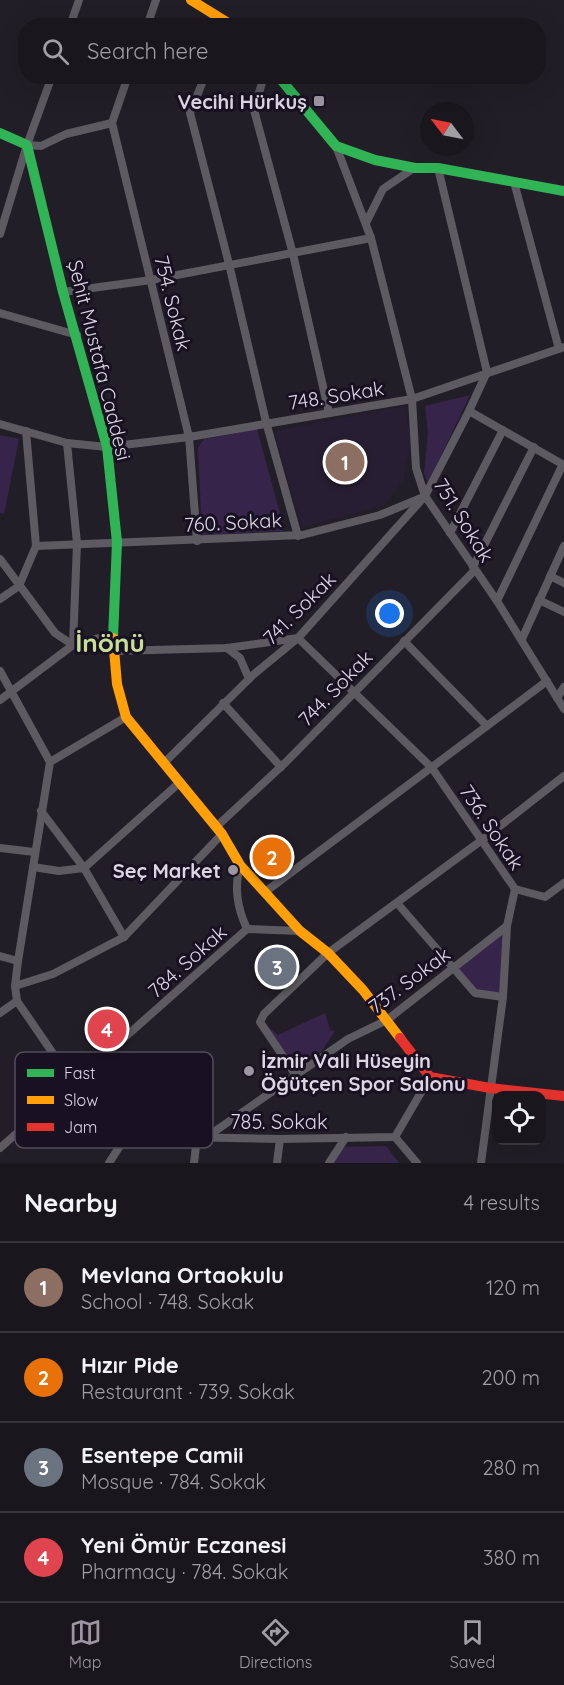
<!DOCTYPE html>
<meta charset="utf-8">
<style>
body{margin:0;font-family:Quicksand,sans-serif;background:#231f26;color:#f1f3f6}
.controls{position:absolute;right:18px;bottom:18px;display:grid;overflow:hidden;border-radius:12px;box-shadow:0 6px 24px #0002}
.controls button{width:54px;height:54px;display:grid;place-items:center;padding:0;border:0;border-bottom:2px solid #38353b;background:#1a161d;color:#f1f3f6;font:30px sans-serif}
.compass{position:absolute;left:420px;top:102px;width:54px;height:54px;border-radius:50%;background:#1a161d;box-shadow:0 6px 24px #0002;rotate:302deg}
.you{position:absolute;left:390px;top:614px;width:21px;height:21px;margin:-15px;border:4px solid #fff;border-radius:50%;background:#1a73e8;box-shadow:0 0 0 9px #1a73e833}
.badge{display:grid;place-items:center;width:39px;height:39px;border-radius:50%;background:#9b96a1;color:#fff;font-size:20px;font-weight:700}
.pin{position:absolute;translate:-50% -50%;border:3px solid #fff;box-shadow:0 2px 6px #0006}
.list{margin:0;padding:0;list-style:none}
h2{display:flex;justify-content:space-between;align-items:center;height:78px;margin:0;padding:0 24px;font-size:26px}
h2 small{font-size:20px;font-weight:400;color:#9f9fa4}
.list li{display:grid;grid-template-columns:39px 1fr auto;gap:18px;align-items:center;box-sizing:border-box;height:90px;padding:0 24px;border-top:2px solid #38353b}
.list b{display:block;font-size:22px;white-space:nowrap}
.list p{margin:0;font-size:20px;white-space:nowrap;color:#9f9fa4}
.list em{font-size:20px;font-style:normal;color:#9f9fa4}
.icon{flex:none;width:33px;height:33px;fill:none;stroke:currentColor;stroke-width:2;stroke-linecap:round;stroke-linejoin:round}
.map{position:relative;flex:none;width:564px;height:1163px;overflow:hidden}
.search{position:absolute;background:#1a161d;box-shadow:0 6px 24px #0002;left:18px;right:18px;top:18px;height:66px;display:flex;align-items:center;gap:15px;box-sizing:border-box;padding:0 21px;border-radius:24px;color:#9f9fa4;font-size:22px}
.sheet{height:438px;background:#1a161d}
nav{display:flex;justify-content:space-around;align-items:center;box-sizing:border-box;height:84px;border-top:2px solid #38353b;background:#1a161d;font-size:16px;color:#9f9fa4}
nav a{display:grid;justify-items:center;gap:3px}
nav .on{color:#9b96a1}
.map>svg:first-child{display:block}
.built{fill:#281e33}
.green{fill:#37244b}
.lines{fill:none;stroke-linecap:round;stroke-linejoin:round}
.street{stroke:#5d5a62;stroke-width:8}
.fast{stroke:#30b455;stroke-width:10}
.slow{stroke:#ff9f0a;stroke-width:10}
.jam{stroke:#e5322d;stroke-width:10}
.poi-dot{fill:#9b96a1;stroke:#181122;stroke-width:2}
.labels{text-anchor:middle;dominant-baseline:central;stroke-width:6;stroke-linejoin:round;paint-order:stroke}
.poi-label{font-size:20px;font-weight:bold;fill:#dcd7e3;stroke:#181122;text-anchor:end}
.street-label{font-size:20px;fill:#dcd7e3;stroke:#181122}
.district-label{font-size:26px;font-weight:bold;fill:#c7e096;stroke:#181122}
.key{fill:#181122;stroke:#534c5c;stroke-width:1.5}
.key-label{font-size:16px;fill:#dcd7e3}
</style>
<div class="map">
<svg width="564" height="1163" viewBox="0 0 564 1163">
<rect width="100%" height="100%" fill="#221e27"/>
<polygon class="built" points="405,406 411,443 403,480 383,506 302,527 274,431"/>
<g class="green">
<polygon points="470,395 428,483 424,473 428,432 425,406"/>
<polygon points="257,429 284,528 282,531 202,535 198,448 204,439"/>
<polygon points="0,435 19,439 4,514 0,513"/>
<polygon points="504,933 501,994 476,990 457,968"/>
<polygon points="325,1013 330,1030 335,1031 321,1052 289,1065 262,1022 278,1035"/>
<polygon points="386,1146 399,1163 332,1163 343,1147"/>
</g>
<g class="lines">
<g class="street">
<polyline points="70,26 79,0"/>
<polyline points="147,26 156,0"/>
<polyline points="128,76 112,123 189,437 197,541"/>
<polyline points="205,76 190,113 229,264 266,422 298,536"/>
<polyline points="264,76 254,110 293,254 329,413"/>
<polyline points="27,145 41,146 66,134 112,123"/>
<polyline points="336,146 371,238 412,399 416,468 425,496 497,601 564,709"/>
<polyline points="514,182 559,349"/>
<polyline points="366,223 383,189 414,168"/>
<polyline points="0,234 27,145 52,76"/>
<polyline points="63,292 151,280 371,238"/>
<polyline points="0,313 77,335"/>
<polyline points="469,411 564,465"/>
<polyline points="0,424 67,443 107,447 189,437 412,399 564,347"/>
<polyline points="67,443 77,543 73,645"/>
<polyline points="450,533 503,430"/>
<polyline points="36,546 302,535 380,515 421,498"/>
<polyline points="0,559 55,633 73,645"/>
<polyline points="473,567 534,447"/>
<polyline points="550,576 564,583"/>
<polyline points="0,599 19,586 36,546 26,431"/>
<polyline points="539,600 564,612"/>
<polyline points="497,601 563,464"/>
<polyline points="522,639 564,546"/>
<polyline points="404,641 487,726"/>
<polyline points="227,648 240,658 249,679"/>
<polyline points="114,651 227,648 298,638 432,768 515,889 507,926 503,997 481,1163"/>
<polyline points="0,671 50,762 18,961 15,986 17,1001 74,1084 125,1138"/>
<polyline points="557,698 564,687"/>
<polyline points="0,700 73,645 113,634"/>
<polyline points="223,703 281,767"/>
<polyline points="50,762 126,717"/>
<polyline points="165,762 253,675 298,638 425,496 469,411 487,372 438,168"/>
<polyline points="41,811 84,868 124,937"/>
<polyline points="216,827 286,762 475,570"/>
<polyline points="0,848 34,852"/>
<path d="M240,865C234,888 237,907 247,929"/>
<polyline points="33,867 59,871 84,868 179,783"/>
<polyline points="515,889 545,897 564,883"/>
<polyline points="265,892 547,681"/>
<polyline points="397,903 475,993 503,997"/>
<polyline points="0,956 18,961"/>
<polyline points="15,986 53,974 124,937 222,834"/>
<polyline points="0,1013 17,1001"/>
<polyline points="295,1074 260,1022 264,1014 328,953 482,840 564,776"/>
<polyline points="208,1136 348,1039 387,1020 507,926"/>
<polyline points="395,1137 417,1163"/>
<polyline points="0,1148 247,929 300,931"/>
<polyline points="109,1163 125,1138 133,1136 280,1139 395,1137 430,1077"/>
<polyline points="194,1163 197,1138"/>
<polyline points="277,1163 280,1139"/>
<polyline points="329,1163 346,1137"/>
</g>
<g class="fast">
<polyline points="278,76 336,146 375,160 415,168 438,168 564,191"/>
<polyline points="0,133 27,145 63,292 107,447 117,542 113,638"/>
</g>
<g class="slow">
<polyline points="191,0 233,26"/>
<polyline points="113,638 117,684 126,717 222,834 240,865 300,931 328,953 363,990 400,1038"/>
</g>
<polyline class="jam" points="400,1038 430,1077 490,1088 564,1096"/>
</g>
<g class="poi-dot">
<rect x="313" y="95" width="12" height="12" rx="3"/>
<circle cx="233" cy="870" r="6"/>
<circle cx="249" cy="1071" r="6"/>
</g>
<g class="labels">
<g class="poi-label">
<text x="307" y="101">Vecihi Hürkuş</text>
<text x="221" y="870">Seç Market</text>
<text x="261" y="1060" text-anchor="start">İzmir Vali Hüseyin<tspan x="261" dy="23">Öğütçen Spor Salonu</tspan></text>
</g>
<g class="street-label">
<text transform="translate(173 303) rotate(76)">754. Sokak</text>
<text transform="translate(100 360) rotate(76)">Şehit Mustafa Caddesi</text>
<text transform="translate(336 395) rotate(-9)">748. Sokak</text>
<text transform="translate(464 520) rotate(58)">751. Sokak</text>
<text transform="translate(233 522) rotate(-3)">760. Sokak</text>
<text transform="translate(299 608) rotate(-45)">741. Sokak</text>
<text transform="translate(335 688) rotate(-46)">744. Sokak</text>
<text transform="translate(492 827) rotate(56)">736. Sokak</text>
<text transform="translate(187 961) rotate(-42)">784. Sokak</text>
<text transform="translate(409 980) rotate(-37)">737. Sokak</text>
<text x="279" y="1121">785. Sokak</text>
</g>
<g class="district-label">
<text x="110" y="642">İnönü</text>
</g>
</g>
<rect x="15" y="1052" width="198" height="96" rx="9" class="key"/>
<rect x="27" y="1069" width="27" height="8" fill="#30b455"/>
<rect x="27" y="1096" width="27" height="8" fill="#ff9f0a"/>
<rect x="27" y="1123" width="27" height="8" fill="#e5322d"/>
<g class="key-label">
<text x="64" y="1079">Fast</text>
<text x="64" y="1106">Slow</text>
<text x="64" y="1133">Jam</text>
</g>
</svg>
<div class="controls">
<button><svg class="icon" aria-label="locate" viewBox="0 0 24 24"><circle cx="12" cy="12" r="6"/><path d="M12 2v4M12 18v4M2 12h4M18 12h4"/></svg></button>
</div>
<svg class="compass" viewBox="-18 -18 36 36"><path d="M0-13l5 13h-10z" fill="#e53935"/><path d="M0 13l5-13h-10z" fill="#9f9fa4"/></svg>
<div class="you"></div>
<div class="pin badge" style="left:345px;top:462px;background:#8d6e63">1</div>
<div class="pin badge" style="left:272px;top:857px;background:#e8710a">2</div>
<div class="pin badge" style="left:277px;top:967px;background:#6b7280">3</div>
<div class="pin badge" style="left:107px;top:1029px;background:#e0444e">4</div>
<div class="search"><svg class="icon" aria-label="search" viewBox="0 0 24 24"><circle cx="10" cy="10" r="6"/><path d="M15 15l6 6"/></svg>Search here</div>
</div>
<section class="sheet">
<h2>Nearby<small>4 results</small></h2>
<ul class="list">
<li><span class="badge" style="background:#8d6e63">1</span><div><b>Mevlana Ortaokulu</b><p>School · 748. Sokak</p></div><em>120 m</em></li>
<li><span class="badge" style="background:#e8710a">2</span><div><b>Hızır Pide</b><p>Restaurant · 739. Sokak</p></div><em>200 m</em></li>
<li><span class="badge" style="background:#6b7280">3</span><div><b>Esentepe Camii</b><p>Mosque · 784. Sokak</p></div><em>280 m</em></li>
<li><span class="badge" style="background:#e0444e">4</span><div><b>Yeni Ömür Eczanesi</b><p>Pharmacy · 784. Sokak</p></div><em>380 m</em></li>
</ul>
</section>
<nav>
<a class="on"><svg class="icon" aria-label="map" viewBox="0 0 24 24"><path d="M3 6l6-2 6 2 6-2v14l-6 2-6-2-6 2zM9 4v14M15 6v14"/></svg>Map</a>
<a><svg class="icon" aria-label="directions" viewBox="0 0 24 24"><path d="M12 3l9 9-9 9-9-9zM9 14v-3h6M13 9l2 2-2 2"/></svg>Directions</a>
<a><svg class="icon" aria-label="saved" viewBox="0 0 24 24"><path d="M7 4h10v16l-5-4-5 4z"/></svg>Saved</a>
</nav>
